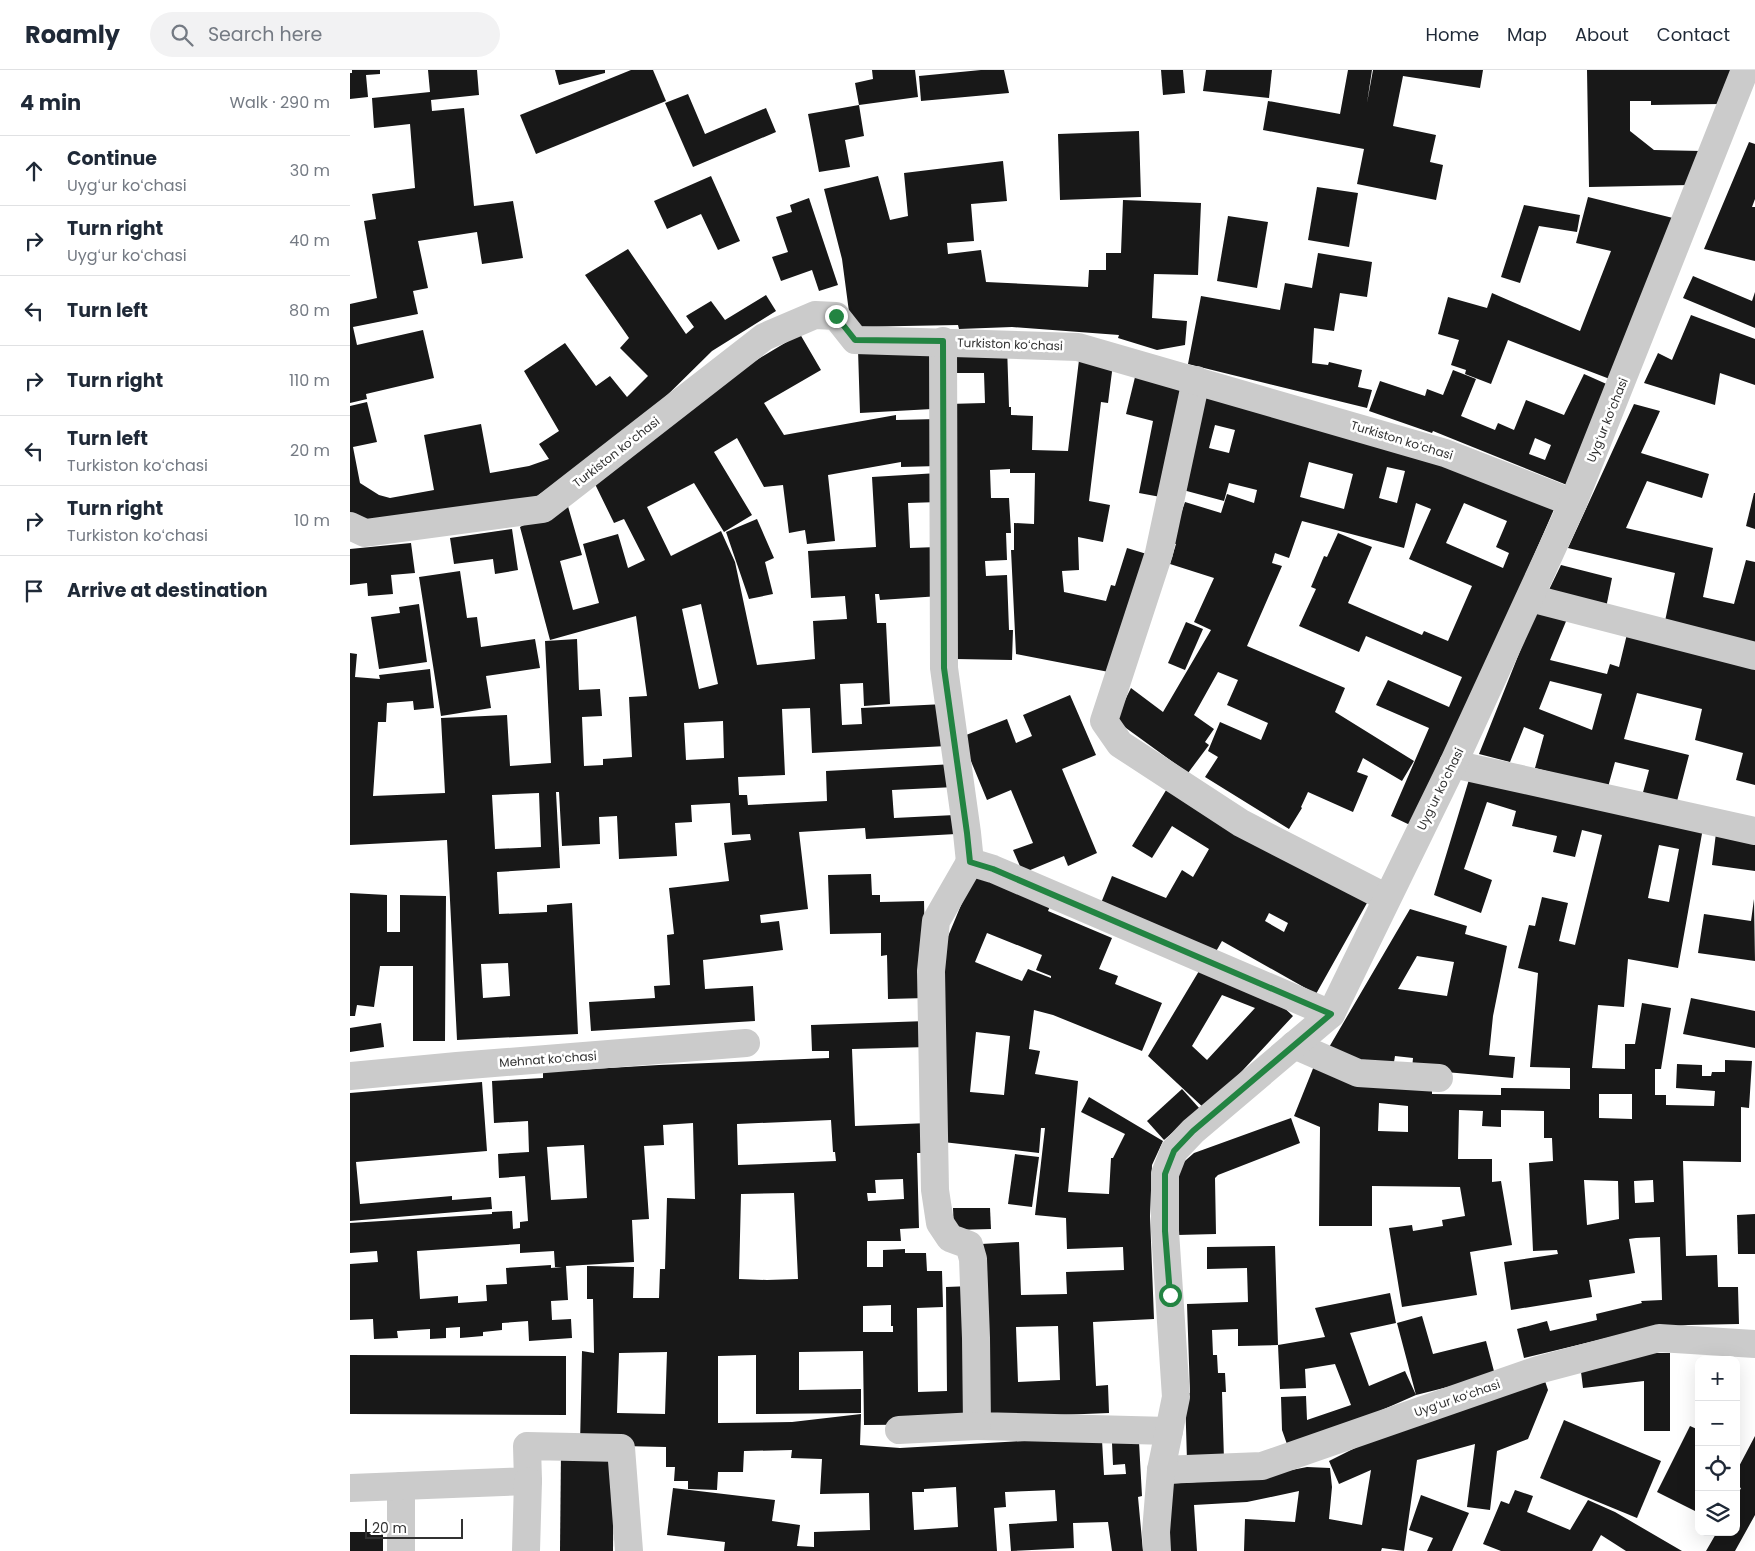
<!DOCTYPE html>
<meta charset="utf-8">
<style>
body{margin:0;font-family:Poppins,sans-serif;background:#f2f2f3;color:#1f2937}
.controls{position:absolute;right:15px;bottom:15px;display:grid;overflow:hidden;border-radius:10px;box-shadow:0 5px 20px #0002}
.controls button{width:45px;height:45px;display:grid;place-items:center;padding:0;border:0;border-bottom:1px solid #e0e1e3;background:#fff;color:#1f2937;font:25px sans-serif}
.scale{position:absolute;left:15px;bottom:12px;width:98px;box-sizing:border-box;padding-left:5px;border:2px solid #313131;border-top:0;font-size:14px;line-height:18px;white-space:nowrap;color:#313131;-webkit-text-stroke:4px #fff;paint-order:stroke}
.stop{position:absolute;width:15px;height:15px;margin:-11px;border:4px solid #238442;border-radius:50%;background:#fff}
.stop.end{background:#238442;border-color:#fff;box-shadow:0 1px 5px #0008}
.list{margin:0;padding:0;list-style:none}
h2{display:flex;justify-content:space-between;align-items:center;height:65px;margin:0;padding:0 20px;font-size:21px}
h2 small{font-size:16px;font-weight:400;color:#747a83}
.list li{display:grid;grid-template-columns:32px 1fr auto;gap:15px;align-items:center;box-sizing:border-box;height:70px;padding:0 20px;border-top:1px solid #e0e1e3}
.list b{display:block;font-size:19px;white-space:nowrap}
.list p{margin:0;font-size:16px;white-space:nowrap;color:#747a83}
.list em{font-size:16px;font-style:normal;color:#747a83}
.icon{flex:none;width:28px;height:28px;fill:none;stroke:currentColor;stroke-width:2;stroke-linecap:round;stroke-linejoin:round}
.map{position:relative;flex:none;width:1405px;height:1481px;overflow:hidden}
header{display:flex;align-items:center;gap:30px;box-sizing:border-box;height:70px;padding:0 25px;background:#fff;border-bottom:1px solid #e0e1e3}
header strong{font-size:24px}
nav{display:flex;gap:28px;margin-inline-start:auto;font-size:18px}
.search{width:350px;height:45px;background:#f2f2f3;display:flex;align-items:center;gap:12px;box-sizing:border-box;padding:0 18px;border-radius:28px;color:#747a83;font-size:19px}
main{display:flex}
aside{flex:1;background:#fff}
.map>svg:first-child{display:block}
.building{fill:#181818;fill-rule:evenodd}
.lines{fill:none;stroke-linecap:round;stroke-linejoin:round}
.minor{stroke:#cbcbcb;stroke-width:28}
.route{stroke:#238442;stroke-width:6}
.labels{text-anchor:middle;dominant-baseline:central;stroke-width:5;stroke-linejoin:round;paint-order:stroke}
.street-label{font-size:12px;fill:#313131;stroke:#fff}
</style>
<header>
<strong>Roamly</strong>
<div class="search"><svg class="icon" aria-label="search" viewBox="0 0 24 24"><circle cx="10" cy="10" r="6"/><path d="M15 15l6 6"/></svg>Search here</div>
<nav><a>Home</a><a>Map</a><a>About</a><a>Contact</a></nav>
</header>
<main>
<aside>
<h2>4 min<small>Walk · 290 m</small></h2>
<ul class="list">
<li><svg class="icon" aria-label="ahead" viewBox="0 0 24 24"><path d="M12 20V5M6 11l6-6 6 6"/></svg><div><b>Continue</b><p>Uygʻur koʻchasi</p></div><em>30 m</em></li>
<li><svg class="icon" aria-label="right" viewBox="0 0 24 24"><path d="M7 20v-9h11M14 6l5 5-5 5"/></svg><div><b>Turn right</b><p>Uygʻur koʻchasi</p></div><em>40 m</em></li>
<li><svg class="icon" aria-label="left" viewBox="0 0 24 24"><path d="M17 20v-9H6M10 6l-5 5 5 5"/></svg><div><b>Turn left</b></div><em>80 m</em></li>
<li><svg class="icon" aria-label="right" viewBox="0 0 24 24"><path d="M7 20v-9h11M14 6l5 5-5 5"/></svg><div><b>Turn right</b></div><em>110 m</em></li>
<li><svg class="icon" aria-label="left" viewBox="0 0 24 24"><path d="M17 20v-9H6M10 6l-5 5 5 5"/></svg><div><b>Turn left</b><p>Turkiston koʻchasi</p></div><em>20 m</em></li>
<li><svg class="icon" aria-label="right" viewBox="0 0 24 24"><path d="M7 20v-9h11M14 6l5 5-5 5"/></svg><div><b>Turn right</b><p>Turkiston koʻchasi</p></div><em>10 m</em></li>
<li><svg class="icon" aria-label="arrive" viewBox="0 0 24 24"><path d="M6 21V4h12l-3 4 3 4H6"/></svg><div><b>Arrive at destination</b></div></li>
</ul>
</aside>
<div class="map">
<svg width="1405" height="1481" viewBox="0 0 1405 1481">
<rect width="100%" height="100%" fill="#fff"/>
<g class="building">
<polygon points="2,0 30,0 30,4 16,5 18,27 0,29 0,3 2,3"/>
<polygon points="78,0 127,0 129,25 81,30 82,41 114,38 124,136 163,131 173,188 132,194 127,162 68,171 78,218 63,221 68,244 3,257 7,275 73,260 84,308 16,324 17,329 0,333 0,234 27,228 14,151 26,149 22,124 65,118 60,54 24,58 22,28 80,22"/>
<polygon points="205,0 255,0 255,3 209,15"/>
<polygon points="281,0 303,0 316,31 186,84 170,45"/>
<polygon points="522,0 565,0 568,27 509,35 505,13 523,9"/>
<polygon points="631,0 654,0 659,23 571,31 569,6"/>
<polygon points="811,0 833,0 835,23 813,25"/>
<polygon points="856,0 922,0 919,28 853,21"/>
<polygon points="998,0 1022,0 1017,33 1023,0 1133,0 1130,18 1053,6 1043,56 1086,65 1080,92 1093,95 1086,130 1007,114 1014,79 913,60 918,31 990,44"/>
<polygon points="1237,0 1385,0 1370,34 1301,35 1301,31 1280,31 1280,61 1304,80 1351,81 1340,115 1239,117"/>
<polygon points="338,24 355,64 416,38 426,62 343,97 315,33"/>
<polygon points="509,35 514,66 495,70 500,97 469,102 458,44"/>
<polygon points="789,61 791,127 710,130 708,64"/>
<polygon points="1399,72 1405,74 1405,129 1402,137 1405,137 1405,191 1354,179"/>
<polygon points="653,91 657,131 621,134 624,171 597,173 598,184 631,180 636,212 738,217 739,200 756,200 756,183 771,183 773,130 851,133 848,205 804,204 802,248 837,251 835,275 807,280 768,268 769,265 662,257 609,259 608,255 501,257 492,189 474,119 528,106 540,150 558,146 554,103"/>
<polygon points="361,106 390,171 368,180 351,144 317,159 304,131"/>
<polygon points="967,117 1008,123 999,177 958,170"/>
<polygon points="1238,127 1327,149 1265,311 1158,270 1141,314 1115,304 1116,300 1101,295 1109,270 1088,264 1098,227 1137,238 1142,223 1230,261 1261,181 1226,173"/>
<polygon points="459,128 488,215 469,221 462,200 431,211 422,187 438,182 426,147 442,142 440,135"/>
<polygon points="1174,135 1230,145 1227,162 1189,156 1170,213 1151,207"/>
<polygon points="878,146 918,152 907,218 867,211"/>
<polygon points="278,179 336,264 344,257 336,246 361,231 375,250 416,225 426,241 362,281 293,349 255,381 184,428 26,454 0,445 0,336 17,332 27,372 3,377 10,413 29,425 40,428 84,420 74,365 131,354 140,403 179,396 199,389 189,374 209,361 174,301 215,273 246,316 260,306 277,327 298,306 270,278 279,268 235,205"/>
<polygon points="968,183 1022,192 1017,227 990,223 984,261 964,258 962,293 978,295 979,292 1012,300 1008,317 1022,320 1017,338 838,294 851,226 930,240 935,213 962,218"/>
<polygon points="1343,206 1402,231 1405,222 1405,258 1333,228"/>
<polygon points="1341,245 1405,269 1405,315 1370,303 1365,335 1294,313 1308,283 1322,290"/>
<path d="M450,264L471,300L414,333L434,365L546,345V350L587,349L588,396L551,397V392L478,405L485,471L457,474L455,460L439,463L433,415L414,417L387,368L364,382L402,445L374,462L344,413L297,437L321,486L371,461L385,492L407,595L456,590L465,589L463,551L497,549L495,526L461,528L458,481L526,477L522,407L588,403L589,432L558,433L560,478L587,477L590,526L530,530L529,524H525L527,553H536L540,634L514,636L513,613L490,614L492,655L512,654L511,638L595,634L597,676L462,683L460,638L432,639L435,705L388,707L389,725H397L398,735L477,731L476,701L604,694L605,717L542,720L544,748L605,745L606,764L516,769L515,758L449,762L458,839L410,845L411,853L429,851L433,880L353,890L355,919L403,916L405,951L241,961L239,932L305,928L304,916L320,915L317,865L324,864L319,818L379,811L374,773L401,770L400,764L382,765L380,733L341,735L342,752L325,753L327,786L269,789L267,746L249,747L250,774L212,776L209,722H206L210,798L147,802L149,844L197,842V835L222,833L228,964L107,970L97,770L0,775V583L7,584L5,607L30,609L29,605L80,599L84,638L64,640L63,631L37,633L36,652H28L23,726L95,723L91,648L157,645L160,696L201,693L195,571L227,569L229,620L250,619L252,646L232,647L234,696L253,695V689L282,687L279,627L297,626L286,546L200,570L170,457L217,433L232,485L210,491L223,540L249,533L233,474L268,464L278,498L295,490L274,449L264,453L243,410L368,313ZM351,534L368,614L349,619L332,539ZM373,651L374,688L336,690L334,653ZM189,723L191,777L145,779L142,725ZM158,893L160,926L133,928L131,894Z"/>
<polygon points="597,276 657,276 659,337 661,337 661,345 683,346 682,380 718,381 729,290 763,294 758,333 751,332 739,431 760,435 753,472 728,467 729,500 712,501 714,522 756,531 761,515 765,516 777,478 800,485 764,603 666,584 661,480 664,480 664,453 684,454 685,403 660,403 660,399 640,400 641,428 659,428 661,463 656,463 657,490 635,491 636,506 657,505 659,560 663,560 662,590 606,589 598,334 635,333 634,303 597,303"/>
<polygon points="583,277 582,339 510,343 508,280"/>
<path d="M1103,300L1126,309L1111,346L1145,360L1148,353L1164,360L1176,330L1214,345L1234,304L1261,316L1217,415L1083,361L1082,363L1019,341L1030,311L1075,326L1077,319L1093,325ZM1185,368L1201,375L1195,390L1179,384Z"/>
<polygon points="786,303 838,317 816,428 789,423 803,351 776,344"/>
<path d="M852,321L1014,364L1205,437L1089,703L1060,755L1041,746L1079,658L1026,635L1038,610L1099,637L1112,607L1016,566L1009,582L949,556L966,519L961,517L974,486L977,487L988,463L1022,477L998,533L1072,565L1074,561L1098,571L1122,516L1059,489L1081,439L1066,433L1054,478L952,451L939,488L925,483L922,493L932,496L897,576L995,618L985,642L1064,691L1052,711L1013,688L1007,702L1018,706L1003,742L958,722L951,737L952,738L939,759L855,707L868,687L858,681L870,652L911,670L918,653L877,635L888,610L868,602L844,645L864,659L855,672L859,675L838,703L765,650L781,618L813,642L861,560L844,552L864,508L820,494L826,474L821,473L835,432L871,443L877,424L904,433L907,420L879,413L874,431L833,420ZM865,355L885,360L879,383L859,378ZM959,392L1003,404L994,439L950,427ZM1037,397L1055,401L1047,433L1029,428ZM1114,433L1157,451L1146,477L1159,483L1153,498L1096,473Z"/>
<polygon points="1284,334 1310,341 1291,383 1359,404 1352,428 1297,411 1276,458 1363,478 1353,527 1384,534 1396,490 1405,492 1405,575 1314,556 1325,503 1218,478"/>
<polygon points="1404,423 1405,423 1405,459 1396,456"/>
<polygon points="407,449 424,488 415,492 423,524 399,529 376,462"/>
<polygon points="162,459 168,500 145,504 143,489 104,494 100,468"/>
<polygon points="61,473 65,503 41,505 43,524 18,526 17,513 0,515 0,479"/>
<polygon points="1211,495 1262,508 1255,543 1195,528"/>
<polygon points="110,501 117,548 127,547 131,577 185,569 190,598 136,606 141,638 91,646 69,507"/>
<polygon points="69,534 77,592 29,599 21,547 50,543 49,537"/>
<path d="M1186,541L1217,549L1200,590L1257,604L1260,594L1269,597L1277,564L1405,595V715L1386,710L1393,683L1345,670L1352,639L1287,623L1274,669L1339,685L1326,735L1292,726L1299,700L1265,692L1258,717L1185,698L1194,665L1174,657L1160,692L1129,684ZM1200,611L1252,624L1242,660L1189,639Z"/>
<polygon points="836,552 853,559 835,600 818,593"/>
<polygon points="720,625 746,685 712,699 747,783 718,796 714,786 673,803 663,780 683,773 661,720 637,730 611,667 657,649 666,673 682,666 673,645"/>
<path d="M1121,703L1353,758L1328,898L1278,889L1274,937L1248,935L1242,998L1275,999V974H1285L1292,933L1321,938L1311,999H1305V1025H1316V1035L1364,1036L1365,1021L1326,1018L1327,994L1352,995V1006H1361L1362,1002H1375V990L1402,991L1399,1038L1391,1037V1092L1333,1091L1336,1186L1367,1185L1368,1217H1388L1389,1254L1338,1255L1294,1259L1174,1288L1167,1259L1197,1251L1200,1261L1247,1250L1246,1244L1292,1233L1291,1231L1312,1230L1310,1167L1286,1168L1279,1169L1285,1203L1239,1210L1242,1227L1161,1240L1154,1192L1208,1184L1207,1180L1183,1181L1179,1093L1203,1091L1202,1068H1194V1041L1151,1040V1057L1132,1056L1133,1041L1109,1040L1108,1089H1142V1112L1151,1111L1162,1175L1120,1182L1127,1225L1052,1237L1039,1158L1062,1155L1063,1161L1093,1156L1092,1150L1115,1146L1110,1117L1022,1116V1156H969L970,1057L944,1046L966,991L1082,1013V1024L1151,1025V1018L1220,1019V998L1180,997L1188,903L1168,898L1179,855L1185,856L1192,827L1218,833L1209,871L1225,875L1252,765L1232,760L1225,787L1203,782L1207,766L1162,756L1166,741L1137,732L1114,799L1142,810L1131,843L1084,825ZM1309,775L1329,779L1319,832L1298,828ZM1249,1024H1282V1049L1249,1048ZM1029,1033L1058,1036V1062L1028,1061ZM1234,1110L1268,1111L1269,1149L1237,1155ZM1303,1110L1304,1132L1285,1133L1284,1111Z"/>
<path d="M818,717L1017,833L966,924L872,871L864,885L749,838L762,806L816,828L832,800L843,807L859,779L822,756L802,788L782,776ZM919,843L938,853L934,862L915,851Z"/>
<polygon points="1366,763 1405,768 1405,801 1362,795"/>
<polygon points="521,804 522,825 530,825 530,832 574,831 576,928 538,929 537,885 531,886 531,863 480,864 478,805"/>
<path d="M624,804L700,836L698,841L762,868L749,899L768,906L765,914L812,933L792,981L703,945L684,940L679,979L690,981L685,1004L728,1011L718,1122L759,1124L761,1088H763L775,1064L731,1042L739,1027L813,1071L802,1095L800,1146L804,1249L743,1252L746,1316L758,1315L759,1343L638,1348L631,1174L669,1172L671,1225L717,1224L716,1202L774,1200L773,1177L717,1179L716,1148L685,1145L695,1058H691L689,1083L593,1072L589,888ZM637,863L692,885L686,900L701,906V908L678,899L672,911L625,892ZM626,962L660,966L654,1025L620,1022ZM708,1256L710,1310L668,1312L666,1257Z"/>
<polygon points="0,823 37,825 37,862 50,862 50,825 96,826 95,971 63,971 63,896 30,896 24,937 7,935 5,946 0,946"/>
<polygon points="1404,829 1405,891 1348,883 1354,844 1401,851"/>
<path d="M1060,839L1117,856L1115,864L1157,876L1143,946L1139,985L1165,987L1163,1008L1062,999L1063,988L1045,986L1043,998L1022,996L978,979ZM1067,886L1104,892L1097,926L1048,919Z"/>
<path d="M852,896L918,923L943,946L856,1040L798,986ZM872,925L905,938L857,990L842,976Z"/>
<polygon points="1341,928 1405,941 1405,978 1333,964"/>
<path d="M577,951L578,977L502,979L505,1056L579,1053L581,1083H567L569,1158L550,1159L551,1171H517V1197H533V1180L555,1179V1183H576L577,1201H592L593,1237L567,1238L568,1322L597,1321L596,1217L622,1216L623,1354L514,1355L513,1281L449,1282V1320L511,1319V1343L406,1344V1285L368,1286V1353L442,1352L511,1344L510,1375L550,1378L726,1368L752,1370L754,1405L776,1404L775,1394L763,1395L762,1373L789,1372L792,1426L788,1427L793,1481H762L758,1452L723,1453L724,1478L661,1481L659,1454L707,1451L705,1420L655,1422L656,1437L644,1438L647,1481H374L375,1472L317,1465L323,1418L425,1430L422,1451L450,1455L447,1476L464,1477V1462L520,1460L519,1423L470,1424L472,1389L441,1388L442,1380L394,1381L393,1402H368L367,1420L338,1419V1411H324L325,1397H316V1377L230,1375L232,1281L244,1283L243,1229H237V1196L284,1197L283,1228H309L310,1199H315L317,1128L345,1129L343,1053L313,1055L314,1075L294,1076L299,1149L282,1150L284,1192L216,1196L218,1230L201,1231L202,1250L221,1249L222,1268L179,1271L178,1251L152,1253V1260L133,1262V1266L110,1268V1257L96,1258V1268L80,1269V1259L47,1261L48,1268L24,1269L23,1249L0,1250V1194L28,1192L27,1181L0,1183V1153L142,1144V1142L162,1141L163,1159L170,1158V1152L178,1151L175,1106L149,1108L148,1084L179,1082L178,1051L144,1053L142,1011L193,1008V1002L309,995L479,988V981H462L461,955ZM481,1050L483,1082H485L486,1091L388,1095L387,1054ZM234,1075L237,1128L201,1130L197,1077ZM553,1109L554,1129L518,1131L517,1123H526L525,1110ZM444,1123L448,1209L417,1210L389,1209L391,1124ZM170,1174V1183L204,1181L205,1197H212L201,1198V1195L156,1198L157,1214L136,1215L137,1231L108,1233V1226L70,1229L67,1181ZM541,1235V1256H543V1262H513V1236ZM317,1282L315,1344L267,1343L269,1283ZM606,1417L608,1457L564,1460L562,1422H574V1419Z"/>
<polygon points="31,953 34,977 0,982 0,958"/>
<polygon points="132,1012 137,1081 6,1092 10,1134 102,1126 102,1130 141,1127 142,1139 0,1151 0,1023"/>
<polygon points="832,1019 850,1039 814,1070 797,1051"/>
<polygon points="941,1048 950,1073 868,1105 865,1108 866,1164 827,1165 828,1097 844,1083"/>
<polygon points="665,1084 689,1087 682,1137 658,1134"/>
<polygon points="603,1138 640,1138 641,1159 604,1160"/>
<polygon points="1405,1144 1405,1184 1388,1184 1387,1145"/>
<polygon points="925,1176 928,1275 888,1276 888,1259 862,1260 863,1285 867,1285 868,1303 875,1303 876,1322 872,1322 874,1390 837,1391 835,1323 840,1323 837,1234 898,1232 897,1198 857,1199 857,1177"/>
<polygon points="1040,1223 1046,1253 1000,1263 1019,1316 1055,1301 1066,1325 1047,1253 1072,1246 1083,1284 1136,1271 1145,1305 1066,1325 1007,1351 938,1377 932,1360 931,1327 956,1326 957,1350 1001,1335 985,1294 955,1299 956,1318 930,1319 928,1275 975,1267 965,1238"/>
<polygon points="1294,1283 1320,1283 1320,1361 1294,1361 1294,1311 1233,1318 1230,1294"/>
<polygon points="0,1285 216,1286 216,1345 0,1344"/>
<polygon points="1195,1311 1198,1320 1178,1369 1147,1381 1140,1440 1117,1437 1125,1374 1067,1390 1054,1481 1032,1478 1031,1481 894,1481 895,1449 945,1452 949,1421 897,1432 844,1435 847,1481 820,1481 815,1414 895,1409 957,1397 980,1398 982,1417 979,1449 1012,1455 1021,1400 989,1414 979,1391 1033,1364"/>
<polygon points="1214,1350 1311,1391 1287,1448 1190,1408"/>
<polygon points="1340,1356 1349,1360 1349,1443 1307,1422"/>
<polygon points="1405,1366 1405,1445 1385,1481 1356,1481 1367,1462 1386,1462 1386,1428 1391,1418 1386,1416 1386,1402"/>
<polygon points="211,1381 264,1381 263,1481 210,1481"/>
<polygon points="1165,1420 1183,1426 1177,1442 1220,1460 1238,1430 1265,1442 1332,1481 1276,1481 1251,1465 1242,1481 1151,1481 1133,1474 1151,1431 1159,1434"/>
<polygon points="1071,1425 1119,1443 1102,1481 1077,1481 1083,1468 1059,1460"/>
<rect x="0" y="1462" width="33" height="19"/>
</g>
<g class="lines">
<g class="minor">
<polyline points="593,271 594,598 617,763 620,792 643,799 981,944"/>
<polyline points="846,310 809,483 754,651 770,674 891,753 1037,828"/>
<polyline points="0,456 15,463 193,439 414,267 465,245 486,246 505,270 728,277 1095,383 1223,433"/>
<polyline points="1180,528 1405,586"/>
<polyline points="1103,694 1405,761"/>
<polyline points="620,792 586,851 581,901 585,1120 590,1153 600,1168 619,1175 623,1189 626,1268 627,1356 819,1361"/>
<polyline points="944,975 1008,1003 1089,1008"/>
<polyline points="0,1006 107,996 396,973"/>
<polyline points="549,1360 627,1356"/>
<polyline points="811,1400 912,1396 1188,1300 1309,1268 1405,1274"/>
<polyline points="51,1416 51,1481"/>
<polyline points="0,1418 178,1411 177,1376 271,1378 279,1481"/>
<polyline points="176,1481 178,1411"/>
<polyline points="807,1481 806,1462 811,1400 826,1327 815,1161 815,1104 824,1081 843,1061 981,944 1103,694 1223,433 1395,0"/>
</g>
</g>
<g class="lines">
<polyline class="route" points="486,246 505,270 593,271 594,598 617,763 620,792 643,799 981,944 843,1061 824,1081 815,1104 815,1161 820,1225"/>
</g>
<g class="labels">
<g class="street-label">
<text transform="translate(660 274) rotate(2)">Turkiston koʻchasi</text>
<text transform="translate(1257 350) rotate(-68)">Uygʻur koʻchasi</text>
<text transform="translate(1052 370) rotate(17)">Turkiston koʻchasi</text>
<text transform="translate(266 382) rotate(-38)">Turkiston koʻchasi</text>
<text transform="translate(1090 719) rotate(-64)">Uygʻur koʻchasi</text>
<text transform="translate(198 989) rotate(-4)">Mehnat koʻchasi</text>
<text transform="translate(1107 1328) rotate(-19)">Uygʻur koʻchasi</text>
</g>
</g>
</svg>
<div class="controls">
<button>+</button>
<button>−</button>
<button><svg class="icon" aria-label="locate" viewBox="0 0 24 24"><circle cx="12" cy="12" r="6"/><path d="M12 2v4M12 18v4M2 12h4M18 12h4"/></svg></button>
<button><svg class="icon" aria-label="layers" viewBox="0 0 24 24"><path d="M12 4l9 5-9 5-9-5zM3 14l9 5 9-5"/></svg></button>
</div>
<div class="scale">20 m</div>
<div class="stop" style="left:820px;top:1225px"></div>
<div class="stop end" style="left:486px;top:246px"></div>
</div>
</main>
